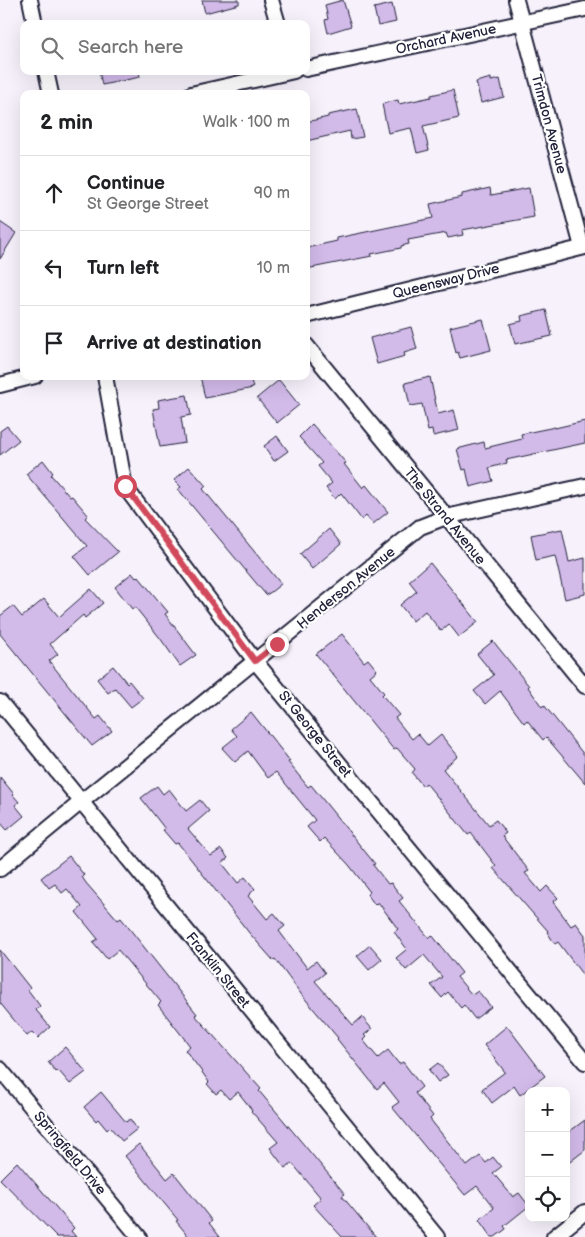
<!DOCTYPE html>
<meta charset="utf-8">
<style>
body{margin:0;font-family:"Balsamiq Sans",sans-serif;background:#f2f2f2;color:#202124}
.controls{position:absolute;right:15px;bottom:15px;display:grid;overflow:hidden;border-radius:10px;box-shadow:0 5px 20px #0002}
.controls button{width:45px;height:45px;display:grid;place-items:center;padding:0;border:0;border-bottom:1px solid #e0e0e0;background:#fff;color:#202124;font:25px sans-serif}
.stop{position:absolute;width:15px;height:15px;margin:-11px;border:4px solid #d1495b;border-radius:50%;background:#fff}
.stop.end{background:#d1495b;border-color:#fff;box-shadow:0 1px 5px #0008}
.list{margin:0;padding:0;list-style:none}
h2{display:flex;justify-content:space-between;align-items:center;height:65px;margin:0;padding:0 20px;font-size:21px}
h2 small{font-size:16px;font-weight:400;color:#757577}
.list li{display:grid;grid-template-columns:32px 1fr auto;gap:15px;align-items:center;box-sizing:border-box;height:75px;padding:0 20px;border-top:1px solid #e0e0e0}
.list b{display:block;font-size:19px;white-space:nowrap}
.list p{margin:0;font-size:16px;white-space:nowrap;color:#757577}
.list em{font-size:16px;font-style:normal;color:#757577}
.icon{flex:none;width:28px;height:28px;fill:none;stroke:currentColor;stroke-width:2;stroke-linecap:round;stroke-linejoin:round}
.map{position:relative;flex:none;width:585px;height:1237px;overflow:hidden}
.search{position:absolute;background:#fff;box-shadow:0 5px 20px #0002;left:20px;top:20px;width:290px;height:55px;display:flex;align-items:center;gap:12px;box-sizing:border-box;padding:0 18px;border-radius:10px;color:#757577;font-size:19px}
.panel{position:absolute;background:#fff;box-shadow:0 5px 20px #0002;left:20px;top:90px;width:290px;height:290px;border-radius:10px}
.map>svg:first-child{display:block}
.building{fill:#d2bae9;stroke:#22223b}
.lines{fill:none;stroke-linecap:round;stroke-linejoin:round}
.minor-casing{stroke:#22223b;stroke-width:18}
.minor{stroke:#fff;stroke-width:14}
.route{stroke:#d1495b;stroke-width:6}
.labels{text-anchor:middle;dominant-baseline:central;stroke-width:4.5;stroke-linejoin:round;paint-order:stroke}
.street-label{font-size:14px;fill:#22223b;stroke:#fff}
</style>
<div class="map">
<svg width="585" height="1237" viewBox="0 0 585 1237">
<rect width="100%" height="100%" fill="#f6f1fb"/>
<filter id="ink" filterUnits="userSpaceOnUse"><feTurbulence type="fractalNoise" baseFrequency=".02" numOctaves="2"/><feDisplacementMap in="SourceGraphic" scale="10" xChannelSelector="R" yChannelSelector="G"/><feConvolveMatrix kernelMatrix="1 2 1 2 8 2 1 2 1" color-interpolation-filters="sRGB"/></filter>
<g filter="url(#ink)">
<g class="building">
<polygon points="202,0 239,0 239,4 205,13"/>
<polygon points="343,0 351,26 328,33 325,20 328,19 325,5"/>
<polygon points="392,4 396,22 378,26 374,8"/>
<polygon points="99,71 139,71 140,77 102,85"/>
<polygon points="491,78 491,81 500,79 504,97 481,103 476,82"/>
<polygon points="453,90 459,118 423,126 429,150 417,153 411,128 388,133 382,104 398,100 399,104 431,97 431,95"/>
<polygon points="357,109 363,137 351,139 350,131 306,141 306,122 328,117 328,115"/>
<polygon points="490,188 491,195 529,188 534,217 462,230 463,235 448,238 446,233 408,240 409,244 401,246 401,248 371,254 372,256 306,269 306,248 337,241 337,238 433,218 430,204 462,197 462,194"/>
<polygon points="0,222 16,233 0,259"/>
<polygon points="546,310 552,336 515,344 510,324 522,321 521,316"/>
<polygon points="483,319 491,350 460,358 458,352 456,353 450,327"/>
<polygon points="411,327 417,349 404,353 405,356 377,364 370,338"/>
<polygon points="200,376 250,376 253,388 205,398"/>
<polygon points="430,377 438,414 454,410 459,430 433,436 432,430 428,431 422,404 410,406 405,383"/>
<polygon points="279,380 299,405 277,423 257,398"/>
<polygon points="187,395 191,415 181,417 185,443 160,447 153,409 159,408 158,400"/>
<polygon points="585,421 585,443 506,460 507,463 489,468 493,481 470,487 466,469 463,470 457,449 484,442 485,448 522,439 521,434 555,427 555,428"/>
<polygon points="312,424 346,463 344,464 363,488 366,485 388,512 373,524 366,516 362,520 341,493 335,499 326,488 332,483 318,466 322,463 299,437"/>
<polygon points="7,426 19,440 0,455 0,431"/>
<polygon points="277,436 288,451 274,461 264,446"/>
<polygon points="43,460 53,473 51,475 70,497 72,496 88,515 85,518 118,552 90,575 74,556 87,546 26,474"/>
<polygon points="189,467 206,486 203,489 281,584 271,592 266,595 178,489 181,487 174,480"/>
<polygon points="329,529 341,544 312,569 300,554"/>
<polygon points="562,529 569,562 585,558 585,594 565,599 555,556 536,560 531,535"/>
<polygon points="430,563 478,622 459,637 449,624 441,631 425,611 413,621 400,605 417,591 409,581"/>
<polygon points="132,573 136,578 138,576 168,612 165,614 196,655 180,666 160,638 135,607 132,609 115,587"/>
<polygon points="91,589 103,603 85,618 83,615 50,644 58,654 49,661 96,719 100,716 112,731 92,746 0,634 0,616 13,606 22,617 44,599 59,617"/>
<polygon points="342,634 364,662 368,659 377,670 370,676 384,693 382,695 399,715 395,718 412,739 418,734 428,746 441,735 458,756 443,769 489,825 496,820 506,833 502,836 529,871 525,873 541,892 547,886 558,898 553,902 571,926 576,923 585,935 585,978 558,942 555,944 547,932 548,931 493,868 496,866 471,833 468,835 426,783 423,786 412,773 415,769 397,748 394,750 316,654"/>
<polygon points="493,641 529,686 528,687 542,707 544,705 585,756 585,783 546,737 543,740 527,720 524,723 500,691 485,704 474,691 494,675 477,654"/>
<polygon points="113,666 127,683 129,681 143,698 131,707 115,688 108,693 97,679"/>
<polygon points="251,712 290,761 288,762 308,787 311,785 375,864 373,865 388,884 391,883 403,898 399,901 429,938 432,935 462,973 457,977 472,995 478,991 491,1007 475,1019 464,1005 461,1008 448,992 442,998 431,985 442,977 424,955 406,970 396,958 407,949 394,932 398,929 378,902 375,905 367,894 370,892 349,865 324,838 320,842 307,827 315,820 276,772 268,778 248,751 235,762 222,748 237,736 231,729"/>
<polygon points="0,777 14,794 13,795 19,802 15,805 24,816 7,830 0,822"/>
<polygon points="157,786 163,794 169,789 186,811 200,800 209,811 188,829 211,856 221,849 228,858 222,863 238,883 245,877 255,889 248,896 267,919 274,913 285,926 279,931 307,968 316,961 325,973 315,981 353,1025 362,1017 372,1029 364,1035 366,1037 363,1040 378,1058 388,1050 399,1064 403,1062 422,1087 415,1093 433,1116 430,1119 467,1166 480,1156 486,1163 493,1157 501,1167 493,1173 513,1197 519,1193 529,1206 504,1226 506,1229 495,1237 491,1237 479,1220 494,1208 477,1186 465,1195 392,1107 399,1102 384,1083 377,1089 337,1039 338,1038 301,994 275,959 273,960 250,934 178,843 175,844 163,830 165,829 141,798"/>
<polygon points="69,856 84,875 82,877 86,883 118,920 121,918 197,1014 195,1015 261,1089 259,1091 345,1194 342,1196 376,1237 342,1237 313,1205 321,1198 292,1163 285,1168 270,1148 278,1142 251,1111 252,1110 238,1092 229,1099 221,1090 216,1094 207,1084 209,1082 199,1068 185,1050 190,1046 158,1005 161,1002 118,950 107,959 93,942 98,939 76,912 82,907 67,889 62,893 55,884 49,888 41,878"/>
<polygon points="370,945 382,959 369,970 357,956"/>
<polygon points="0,950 30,988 28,990 40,1006 36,1010 50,1027 38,1038 32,1032 27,1036 0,1003"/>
<polygon points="507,1026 545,1076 520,1095 514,1086 492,1103 482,1089 505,1072 484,1045"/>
<polygon points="65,1047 86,1072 70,1084 58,1070 56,1072 48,1062"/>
<polygon points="438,1063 448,1075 438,1082 429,1070"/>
<polygon points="101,1092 126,1122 130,1119 137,1129 122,1141 110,1127 107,1130 98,1119 96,1121 84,1107"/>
<polygon points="585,1120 585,1150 566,1165 566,1134"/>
<polygon points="139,1144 167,1179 174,1173 212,1221 209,1223 220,1237 189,1237 176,1221 178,1220 125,1156"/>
<polygon points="17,1162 74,1228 71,1231 76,1237 57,1237 0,1179"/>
</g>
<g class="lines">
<g class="minor-casing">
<g id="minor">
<polyline points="30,0 35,24"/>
<polyline points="271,0 278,24"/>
<polyline points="516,0 582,247"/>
<polyline points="306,69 585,9"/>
<polyline points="46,71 51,94"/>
<polyline points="191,94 294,71"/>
<polyline points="306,316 585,247"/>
<polyline points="306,345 585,686"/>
<polyline points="105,376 125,487 255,661 585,1062"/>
<polyline points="0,385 35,376"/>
<polyline points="0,702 437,1237"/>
<polyline points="0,869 81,802 420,527 446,517 585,486"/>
<polyline points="0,1069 139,1237"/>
<polyline points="554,1237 585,1212"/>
</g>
</g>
<use href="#minor" class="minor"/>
</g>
</g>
<g class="lines" filter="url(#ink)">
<polyline class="route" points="125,486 255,661 277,644"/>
</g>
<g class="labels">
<g class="street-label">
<text transform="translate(446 39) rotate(-12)">Orchard Avenue</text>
<text transform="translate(549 124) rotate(75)">Trimdon Avenue</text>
<text transform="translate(446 281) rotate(-14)">Queensway Drive</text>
<text transform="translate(445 516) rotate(51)">The Strand Avenue</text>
<text transform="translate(346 588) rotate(-39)">Henderson Avenue</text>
<text transform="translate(315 734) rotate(51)">St George Street</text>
<text transform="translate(218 970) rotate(51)">Franklin Street</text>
<text transform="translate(70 1153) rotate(50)">Springfield Drive</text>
</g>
</g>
</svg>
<div class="controls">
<button>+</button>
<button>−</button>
<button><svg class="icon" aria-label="locate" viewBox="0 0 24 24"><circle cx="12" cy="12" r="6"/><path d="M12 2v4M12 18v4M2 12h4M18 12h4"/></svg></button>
</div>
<div class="stop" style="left:125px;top:486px"></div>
<div class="stop end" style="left:277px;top:644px"></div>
<div class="search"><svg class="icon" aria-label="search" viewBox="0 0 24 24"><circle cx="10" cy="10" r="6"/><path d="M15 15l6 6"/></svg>Search here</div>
<section class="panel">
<h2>2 min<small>Walk · 100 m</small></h2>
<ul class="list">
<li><svg class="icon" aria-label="ahead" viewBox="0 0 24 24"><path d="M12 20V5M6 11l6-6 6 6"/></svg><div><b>Continue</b><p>St George Street</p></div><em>90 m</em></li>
<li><svg class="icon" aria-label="left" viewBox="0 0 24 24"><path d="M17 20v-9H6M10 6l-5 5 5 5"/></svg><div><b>Turn left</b></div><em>10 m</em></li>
<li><svg class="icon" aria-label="arrive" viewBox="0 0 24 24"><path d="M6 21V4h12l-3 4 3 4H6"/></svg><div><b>Arrive at destination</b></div></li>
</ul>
</section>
</div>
